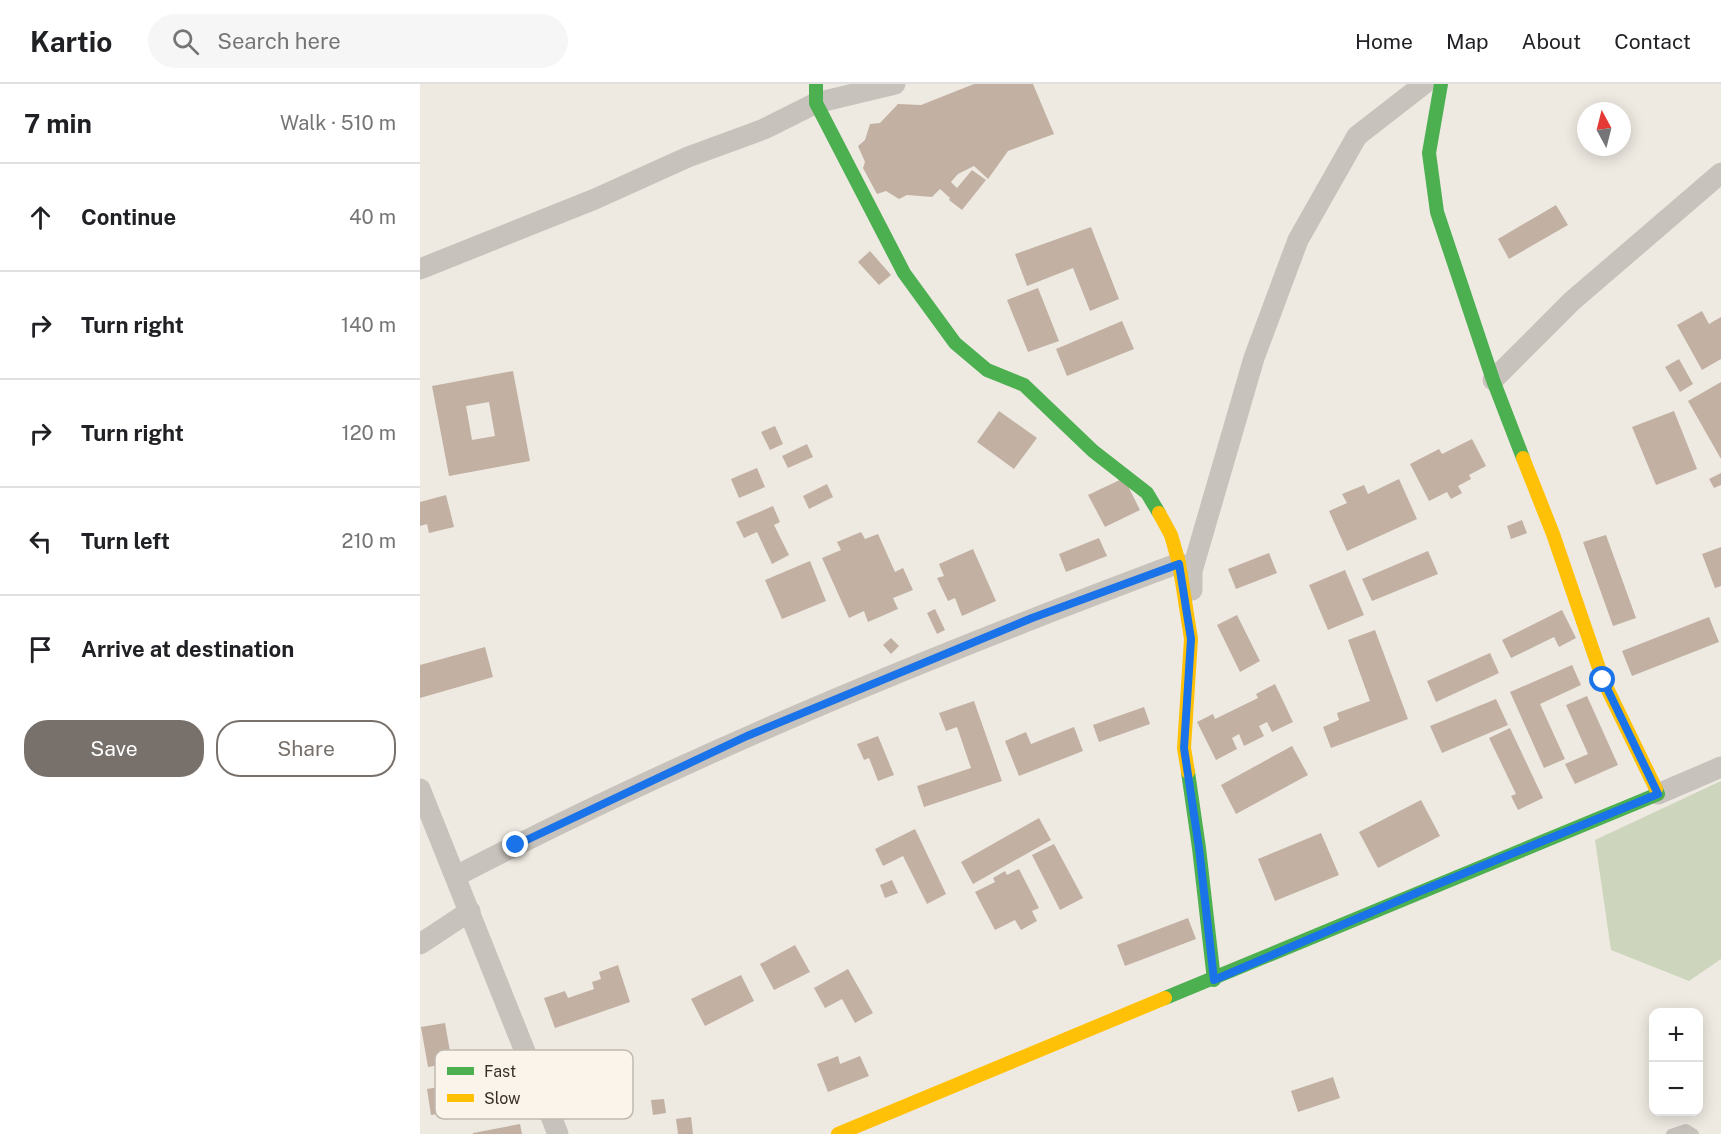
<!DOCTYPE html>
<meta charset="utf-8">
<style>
body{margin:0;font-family:"Public Sans",sans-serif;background:#f6f6f6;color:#202124}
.controls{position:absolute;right:18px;bottom:18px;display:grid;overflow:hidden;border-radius:12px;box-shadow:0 3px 15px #0003}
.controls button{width:54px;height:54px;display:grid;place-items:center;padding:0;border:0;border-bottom:2px solid #e0e0e0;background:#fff;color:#202124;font:30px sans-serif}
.compass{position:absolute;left:1157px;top:18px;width:54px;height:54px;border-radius:50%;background:#fff;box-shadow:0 3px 15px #0003;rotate:353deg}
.stop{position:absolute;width:18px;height:18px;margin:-14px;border:4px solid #1a73e8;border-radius:50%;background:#fff}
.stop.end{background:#1a73e8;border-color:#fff;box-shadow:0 2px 6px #0008}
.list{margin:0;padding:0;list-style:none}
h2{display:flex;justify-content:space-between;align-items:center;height:78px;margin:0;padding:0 24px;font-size:26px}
h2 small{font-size:20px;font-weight:400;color:#757577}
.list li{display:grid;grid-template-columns:39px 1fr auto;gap:18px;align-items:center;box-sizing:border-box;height:108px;padding:0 24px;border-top:2px solid #e0e0e0}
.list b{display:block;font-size:22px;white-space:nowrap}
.list em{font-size:20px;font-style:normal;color:#757577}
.actions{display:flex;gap:12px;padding:18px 24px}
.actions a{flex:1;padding:14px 0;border:2px solid #78706a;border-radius:24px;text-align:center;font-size:21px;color:#78706a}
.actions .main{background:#78706a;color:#fff}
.icon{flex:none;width:33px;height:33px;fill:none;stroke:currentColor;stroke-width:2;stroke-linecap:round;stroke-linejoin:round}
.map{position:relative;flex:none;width:1301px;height:1050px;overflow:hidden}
header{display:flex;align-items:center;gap:36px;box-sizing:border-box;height:84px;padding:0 30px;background:#fff;border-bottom:2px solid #e0e0e0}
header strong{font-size:28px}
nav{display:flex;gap:33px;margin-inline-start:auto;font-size:21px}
.search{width:420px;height:54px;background:#f6f6f6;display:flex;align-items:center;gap:15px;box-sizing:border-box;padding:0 21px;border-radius:33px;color:#757577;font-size:22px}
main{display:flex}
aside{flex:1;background:#fff}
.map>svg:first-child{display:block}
.green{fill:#cdd5bc}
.building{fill:#c2b0a3;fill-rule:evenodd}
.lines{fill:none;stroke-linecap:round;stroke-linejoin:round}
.lane{stroke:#c7c2bb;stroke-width:10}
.street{stroke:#c7c2bb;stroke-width:21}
.fast{stroke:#4caf50;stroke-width:14}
.slow{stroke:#ffc107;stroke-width:14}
.route{stroke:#1a73e8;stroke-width:8}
.key{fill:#faf4ea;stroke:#c0b9b0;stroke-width:1.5}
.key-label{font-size:16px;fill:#392f29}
</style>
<header>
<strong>Kartio</strong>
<div class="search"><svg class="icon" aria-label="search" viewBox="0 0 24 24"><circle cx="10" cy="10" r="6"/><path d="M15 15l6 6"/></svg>Search here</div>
<nav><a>Home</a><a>Map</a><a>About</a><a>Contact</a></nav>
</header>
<main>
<aside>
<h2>7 min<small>Walk · 510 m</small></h2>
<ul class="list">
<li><svg class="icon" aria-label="ahead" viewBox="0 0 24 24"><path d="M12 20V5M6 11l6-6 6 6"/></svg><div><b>Continue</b></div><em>40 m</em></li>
<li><svg class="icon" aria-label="right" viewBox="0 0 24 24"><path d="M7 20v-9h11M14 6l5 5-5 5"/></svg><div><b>Turn right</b></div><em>140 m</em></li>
<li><svg class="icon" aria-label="right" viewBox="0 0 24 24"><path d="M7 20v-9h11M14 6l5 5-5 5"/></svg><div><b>Turn right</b></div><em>120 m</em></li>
<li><svg class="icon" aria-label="left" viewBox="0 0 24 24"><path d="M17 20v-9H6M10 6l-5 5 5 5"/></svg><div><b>Turn left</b></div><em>210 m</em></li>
<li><svg class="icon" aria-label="arrive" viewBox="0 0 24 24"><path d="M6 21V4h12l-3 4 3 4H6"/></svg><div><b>Arrive at destination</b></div></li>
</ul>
<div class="actions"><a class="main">Save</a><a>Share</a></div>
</aside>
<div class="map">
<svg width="1301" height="1050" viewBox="0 0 1301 1050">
<rect width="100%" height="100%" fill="#eeeae2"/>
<polygon class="green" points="1301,697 1301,875 1269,897 1191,866 1175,756"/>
<g class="building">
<polygon points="554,0 613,0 634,50 588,67 568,95 554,82 538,90 531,98 537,104 552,86 566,96 542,126 529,116 530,114 520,105 512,113 487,111 479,115 466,107 457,110 443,84 445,78 438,62 445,56 450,40 460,39 478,20 501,21"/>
<polygon points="1136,121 1148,141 1089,175 1078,155"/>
<polygon points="671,143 699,215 670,227 653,184 607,202 595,170"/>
<polygon points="450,167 471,191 459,201 438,178"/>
<polygon points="618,204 639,257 608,268 587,216"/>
<polygon points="1282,227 1289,240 1301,233 1301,275 1282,286 1257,241"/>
<polygon points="702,237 714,265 647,292 636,265"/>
<polygon points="1259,275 1273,300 1260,308 1245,283"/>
<path d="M93,287L110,377L29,392L12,302ZM69,318L75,352L52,356L46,322Z"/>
<polygon points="1301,298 1301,375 1268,317"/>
<polygon points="579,327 617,354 594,385 557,358"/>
<polygon points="1254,327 1277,385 1236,401 1212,343"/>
<polygon points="355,342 363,360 350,366 341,348"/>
<polygon points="1052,355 1066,382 1049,391 1051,395 1038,402 1042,409 1031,415 1027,408 1009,417 990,380 1019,365 1022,370"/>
<polygon points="387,360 393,373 368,384 362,372"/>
<polygon points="337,384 345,403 319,414 311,395"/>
<polygon points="1301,389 1301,401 1294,404 1289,395"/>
<polygon points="704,394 720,426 685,443 668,411"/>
<polygon points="979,395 997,435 927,467 909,427 927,419 922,410 944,401 948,410"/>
<polygon points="407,400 413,413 389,425 383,412"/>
<polygon points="26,411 34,443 9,449 7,440 0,442 0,418"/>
<polygon points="353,422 360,438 354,441 369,471 352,480 337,448 324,454 316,438"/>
<polygon points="1102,436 1107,449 1091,455 1087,442"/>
<polygon points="441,448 445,455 458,450 475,488 483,484 493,506 473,514 478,525 448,538 444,527 429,534 402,474 421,466 417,458"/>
<polygon points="1186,451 1216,534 1193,542 1163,458"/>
<polygon points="679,454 687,472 646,488 639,470"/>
<polygon points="1301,463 1301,502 1295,504 1282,470"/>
<polygon points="553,465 576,517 542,532 535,514 528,517 517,494 524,492 519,480"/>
<polygon points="1008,467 1018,490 952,517 942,495"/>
<polygon points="849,469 857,489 816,505 808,485"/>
<polygon points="390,477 406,517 362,535 345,496"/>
<polygon points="925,486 944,531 908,546 889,501"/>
<polygon points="515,525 525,546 517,550 507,529"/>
<polygon points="1142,526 1156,554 1139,563 1134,553 1091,574 1082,556"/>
<polygon points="817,531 840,577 820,588 797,541"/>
<polygon points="1289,533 1299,558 1212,592 1202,567"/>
<polygon points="955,546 988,635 911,664 903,643 919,636 917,629 950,617 928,556"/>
<polygon points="471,554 479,562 471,570 463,561"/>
<polygon points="65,563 73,593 0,614 0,581"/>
<polygon points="1070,569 1079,589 1016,618 1007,597"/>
<polygon points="1152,581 1161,601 1120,620 1145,675 1124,684 1090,608"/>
<polygon points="855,600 873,638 852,648 847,638 839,642 844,652 824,662 819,650 812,654 817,665 796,676 777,638 793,630 795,635 838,614 836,610"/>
<polygon points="1167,612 1198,681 1155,700 1145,680 1168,670 1146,621"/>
<polygon points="1076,615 1088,641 1022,669 1010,642"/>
<polygon points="554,617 582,697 504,723 497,702 551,684 537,643 526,647 519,629"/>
<polygon points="724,623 730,640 679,658 673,641"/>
<polygon points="654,643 663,667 599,692 585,657 606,648 611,660"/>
<polygon points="1090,644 1123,714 1098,726 1091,712 1096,710 1069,654"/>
<polygon points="458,652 474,691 458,697 449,674 444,676 437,660"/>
<polygon points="872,662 888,691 816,730 801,701"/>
<polygon points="1001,716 1020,752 958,784 939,748"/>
<polygon points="619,734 631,756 553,800 541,778"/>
<polygon points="495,745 526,810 507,820 483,772 463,782 455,765"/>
<polygon points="901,749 919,791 855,817 838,775"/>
<polygon points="634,760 663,814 640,826 612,771"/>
<polygon points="599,785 619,824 612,827 617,837 601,846 595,836 575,846 555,808 575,798 573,794 585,787 587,791"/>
<polygon points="472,796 478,809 465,814 460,801"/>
<polygon points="768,834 776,855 705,882 697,861"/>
<polygon points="375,861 390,888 354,906 340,880"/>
<polygon points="198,881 210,918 135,944 124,914 145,907 148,914 174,905 172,898 181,895 179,888"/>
<polygon points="428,885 453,929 435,939 422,915 405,924 394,904"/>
<polygon points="321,891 334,917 285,942 271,915"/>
<polygon points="25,939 32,979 8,983 1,943"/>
<polygon points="418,972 420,980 440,972 449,992 408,1008 397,980"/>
<polygon points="913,993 920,1014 878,1028 871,1007"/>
<polygon points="31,1001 36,1027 11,1031 7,1005"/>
<polygon points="244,1015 246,1029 233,1031 231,1016"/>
<polygon points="271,1033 273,1050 258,1050 256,1035"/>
<polygon points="100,1040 102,1050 53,1050 53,1049"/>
</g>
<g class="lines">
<polyline class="lane" points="1251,1050 1266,1045 1274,1050"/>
<g class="street">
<polyline points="0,185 175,115 268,73 344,45 396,19 475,0"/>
<polyline points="1073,296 1152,217 1301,89"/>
<polyline points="772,506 772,487 834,274 878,156 937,52 1004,0"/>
<polyline points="0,705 138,1050"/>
<polyline points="1238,710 1301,683"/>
<path d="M36,792C269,671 513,571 759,479"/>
<polyline points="0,860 50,827"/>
</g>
<g class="fast">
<polyline points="396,0 396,19 484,189 535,259 567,286 604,301 673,367 727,409 739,429"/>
<polyline points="1021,0 1009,69 1017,128 1073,296 1103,374"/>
<polyline points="768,688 779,764 794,896"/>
<polyline points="745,914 1238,710 1236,705"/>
</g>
<g class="slow">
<polyline points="1103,374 1133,450 1183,596 1236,705"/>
<polyline points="739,429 751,451 759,479 771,555 764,664 768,688"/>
<polyline points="418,1050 745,914"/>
</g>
</g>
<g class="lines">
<polyline class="route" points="96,761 327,652 612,534 759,480 771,555 764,664 779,764 794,896 1001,807 1238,710 1183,596"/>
</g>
<rect x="15" y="966" width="198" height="69" rx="9" class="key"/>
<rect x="27" y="983" width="27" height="8" fill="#4caf50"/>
<rect x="27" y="1010" width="27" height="8" fill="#ffc107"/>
<g class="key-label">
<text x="64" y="993">Fast</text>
<text x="64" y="1020">Slow</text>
</g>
</svg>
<div class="controls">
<button>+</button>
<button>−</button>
</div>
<svg class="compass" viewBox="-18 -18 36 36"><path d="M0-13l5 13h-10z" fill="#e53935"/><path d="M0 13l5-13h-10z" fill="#757577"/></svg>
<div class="stop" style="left:1183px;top:596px"></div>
<div class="stop end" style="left:96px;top:761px"></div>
</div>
</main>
